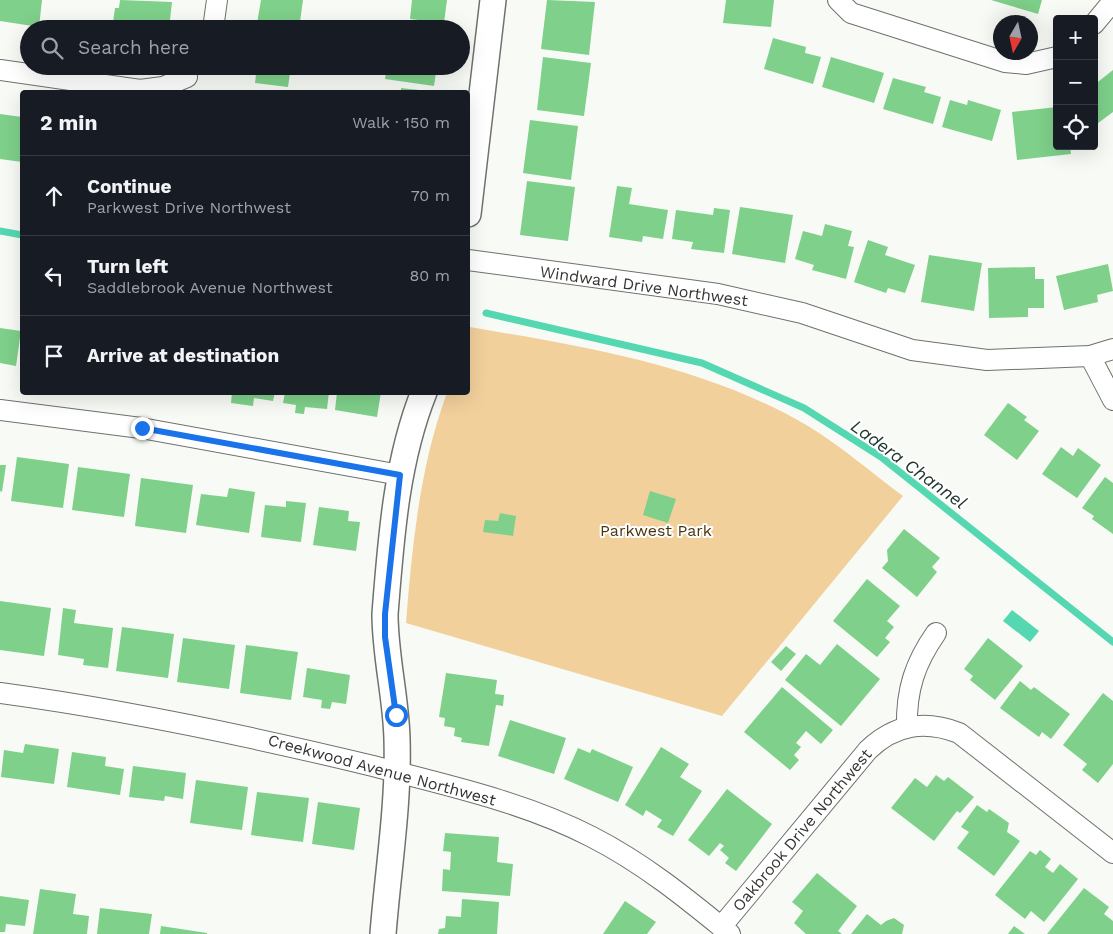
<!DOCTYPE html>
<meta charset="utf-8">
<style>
body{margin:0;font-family:"Work Sans",sans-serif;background:#242831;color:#f1f3f6}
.controls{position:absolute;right:15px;top:15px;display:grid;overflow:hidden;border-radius:5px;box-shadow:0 5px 20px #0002}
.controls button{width:45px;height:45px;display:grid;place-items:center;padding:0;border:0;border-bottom:1px solid #363941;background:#171b24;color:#f1f3f6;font:25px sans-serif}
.compass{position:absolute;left:993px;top:15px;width:45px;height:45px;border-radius:50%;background:#171b24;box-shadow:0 5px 20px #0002;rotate:189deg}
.stop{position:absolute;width:15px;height:15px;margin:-11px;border:4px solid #1a73e8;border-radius:50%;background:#fff}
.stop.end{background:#1a73e8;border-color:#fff;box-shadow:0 1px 5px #0008}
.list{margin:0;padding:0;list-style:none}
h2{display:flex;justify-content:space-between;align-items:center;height:65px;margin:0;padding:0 20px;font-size:21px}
h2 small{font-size:16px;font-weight:400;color:#9ea1a6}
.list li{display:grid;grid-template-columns:32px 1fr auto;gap:15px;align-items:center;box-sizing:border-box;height:80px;padding:0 20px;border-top:1px solid #363941}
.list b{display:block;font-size:19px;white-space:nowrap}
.list p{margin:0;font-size:16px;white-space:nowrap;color:#9ea1a6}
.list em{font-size:16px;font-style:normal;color:#9ea1a6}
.icon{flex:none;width:28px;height:28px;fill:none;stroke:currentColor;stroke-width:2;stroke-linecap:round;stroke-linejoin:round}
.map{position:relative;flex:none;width:1113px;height:934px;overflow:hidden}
.search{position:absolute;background:#171b24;box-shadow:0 5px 20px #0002;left:20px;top:20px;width:450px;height:55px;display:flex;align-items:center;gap:12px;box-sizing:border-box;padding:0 18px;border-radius:28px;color:#9ea1a6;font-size:19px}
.panel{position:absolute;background:#171b24;box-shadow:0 5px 20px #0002;left:20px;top:90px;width:450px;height:305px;border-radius:5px}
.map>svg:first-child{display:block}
.green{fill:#f2d09c}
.water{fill:#55d7b2}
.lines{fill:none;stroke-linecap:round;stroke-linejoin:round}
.stream{stroke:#55d7b2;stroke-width:7}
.building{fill:#7ed08a}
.minor-casing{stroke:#6f716d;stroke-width:22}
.tertiary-casing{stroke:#6f716d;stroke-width:28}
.minor{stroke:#fff;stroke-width:20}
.tertiary{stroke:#fff;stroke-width:25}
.route{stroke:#1a73e8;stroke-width:6}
.labels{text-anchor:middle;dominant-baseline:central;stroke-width:4;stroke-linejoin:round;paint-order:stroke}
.street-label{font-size:16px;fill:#343533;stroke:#fff}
.park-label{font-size:16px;fill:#4b350d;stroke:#fff}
.water-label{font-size:18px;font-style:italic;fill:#1e342d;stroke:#fff}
</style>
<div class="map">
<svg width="1113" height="934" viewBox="0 0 1113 934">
<rect width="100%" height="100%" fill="#f8fbf5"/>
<path class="green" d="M470,327C586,347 704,365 808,426C841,446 872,473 903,496L722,716L406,623C412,546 420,465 447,393L468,392V334Z"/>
<polygon class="water" points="1012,610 1039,631 1030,642 1003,621"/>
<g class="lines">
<g class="stream">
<polyline points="0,231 22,235"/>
<polyline points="486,313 702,363 804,408 881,457 1113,642"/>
</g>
</g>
<g class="building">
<polygon points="0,0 42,0 39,27 0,21"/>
<polygon points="120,0 172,2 169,29 112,29 115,8 119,8"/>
<polygon points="261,0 303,0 299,29 256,29"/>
<polygon points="412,0 447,0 444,23 410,19"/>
<polygon points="547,0 595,2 589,55 541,49"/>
<polygon points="726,0 774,0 771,27 723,23"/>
<polygon points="991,0 1042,0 1038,14"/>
<polygon points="381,23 415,28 415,29 380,29"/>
<polygon points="773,38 806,47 805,53 821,57 813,84 764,69"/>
<polygon points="543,57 591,63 584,116 537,110"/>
<polygon points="831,57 884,73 874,103 822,87"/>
<polygon points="257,66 291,66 288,87 255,83"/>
<polygon points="387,66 437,66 434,86 385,79"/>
<polygon points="1113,70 1113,112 1094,126 1094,85"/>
<polygon points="893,78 926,87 924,92 941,97 933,124 883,109"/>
<polygon points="401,88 429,91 429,92 401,92"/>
<polygon points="950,100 967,105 968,100 1001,110 992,141 942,127"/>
<polygon points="1057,107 1057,146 1070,146 1071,154 1017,160 1012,112"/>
<polygon points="0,114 22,117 22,162 0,159"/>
<polygon points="530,120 578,126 571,180 523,173"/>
<polygon points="527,181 575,187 568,241 520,235"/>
<polygon points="617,186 632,188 629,204 668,210 663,239 643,236 642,242 609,237"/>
<polygon points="740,207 793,215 785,263 732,254"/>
<polygon points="714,208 730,210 724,253 691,249 693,242 672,239 676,210 713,215"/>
<polygon points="825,224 852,231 848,246 854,247 846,279 812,270 814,265 795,259 803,231 822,236"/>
<polygon points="868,240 888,247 885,255 915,265 905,293 888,288 886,293 854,282"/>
<polygon points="929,255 982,263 974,311 921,302"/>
<polygon points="1108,264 1113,291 1097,295 1098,302 1064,310 1056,276"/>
<polygon points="1035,267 1035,279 1044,279 1044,308 1028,308 1028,317 989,318 988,268"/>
<polygon points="0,328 21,331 16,366 0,363"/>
<polygon points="232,392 275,392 273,401 254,398 253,406 231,403"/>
<polygon points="285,392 329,392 327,409 305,407 304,414 295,413 296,405 283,403"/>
<polygon points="337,392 381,392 377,417 335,410"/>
<polygon points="1008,403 1027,417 1024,420 1039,431 1017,460 984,435"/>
<polygon points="1061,447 1073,456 1078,448 1101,465 1077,498 1042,474"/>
<polygon points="17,457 69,464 63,508 11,501"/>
<polygon points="0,465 6,465 2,492 0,491"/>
<polygon points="78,467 130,474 124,517 72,510"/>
<polygon points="1105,477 1113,483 1113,534 1092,519 1094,516 1082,508"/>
<polygon points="141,478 193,485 186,533 135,526"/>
<polygon points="229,488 255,492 249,533 196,525 201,494 227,497"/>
<polygon points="650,491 676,499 668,523 643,515"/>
<polygon points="286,501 306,503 301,542 261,537 265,505 286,507"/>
<polygon points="319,507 349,511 348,521 360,522 356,551 313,545"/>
<polygon points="500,513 516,516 513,536 483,532 485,520 498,521"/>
<polygon points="904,529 940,558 932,567 937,572 917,597 882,568 888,561 887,550"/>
<polygon points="867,579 900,606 887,621 894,627 885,638 890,642 877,657 833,621"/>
<polygon points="0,601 51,608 44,656 0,650"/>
<polygon points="63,608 76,610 74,623 113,628 108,668 83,665 84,659 58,655"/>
<polygon points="122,627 174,634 168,678 116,671"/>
<polygon points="183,638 235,645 229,689 177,682"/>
<polygon points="988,638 1023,666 995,700 970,680 973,676 964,669"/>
<polygon points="837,644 880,679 841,726 785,680 806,654 820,665"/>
<polygon points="246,645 298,652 291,700 240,693"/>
<polygon points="786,646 796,654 781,671 771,662"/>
<polygon points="307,668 350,675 346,704 332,702 330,709 321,708 322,700 303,697"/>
<polygon points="446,673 497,680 495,694 504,695 503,706 496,705 489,746 461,742 462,738 454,736 455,728 444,726 445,718 439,717"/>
<polygon points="1020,681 1031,690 1034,687 1070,714 1051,739 1042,732 1039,737 1000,708"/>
<polygon points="782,687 833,730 821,744 806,731 796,743 801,747 794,755 799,760 790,770 744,732"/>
<polygon points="1103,693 1113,701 1113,764 1098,783 1082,770 1087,764 1063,745"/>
<polygon points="510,720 566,738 554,774 498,756"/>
<polygon points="25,744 59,749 54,784 1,777 4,750 23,753"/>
<polygon points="661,747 689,764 680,777 702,791 673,836 657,827 662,820 646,810 643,816 625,805"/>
<polygon points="578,748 590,753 592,749 633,767 618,802 564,779"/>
<polygon points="72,752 106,757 105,766 124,769 120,795 67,787"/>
<polygon points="133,766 186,773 183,799 165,796 164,801 129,797"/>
<polygon points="936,775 944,781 948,777 974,797 960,813 957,811 934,841 891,808 915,778 927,787"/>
<polygon points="196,780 248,787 242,830 190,823"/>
<polygon points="727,789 772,824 736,871 725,863 729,858 720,850 724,846 720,843 709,856 688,840"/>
<polygon points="257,792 309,798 303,842 251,835"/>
<polygon points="318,802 360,808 354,850 312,844"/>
<polygon points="977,805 987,812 989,809 1009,823 1007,832 1020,841 994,876 957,848 969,832 961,827"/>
<polygon points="445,833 499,837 497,862 513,864 510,896 442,891 443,869 450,870 451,852 443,851"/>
<polygon points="1040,850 1051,859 1045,867 1053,873 1060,864 1078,879 1044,922 1031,911 1025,919 995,895 1030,851 1036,855"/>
<polygon points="817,873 857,906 838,931 842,934 806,934 794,923 803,911 792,902"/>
<polygon points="1084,888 1109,907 1104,914 1113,921 1113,934 1047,934"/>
<polygon points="40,889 76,894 73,914 89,916 87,934 33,934"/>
<polygon points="0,896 29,900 25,926 6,924 5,932 0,932"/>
<polygon points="462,899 499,902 497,934 438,934 439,929 445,928 446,916 461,917"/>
<polygon points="625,901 656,922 647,934 603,934"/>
<polygon points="100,908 152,914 149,934 97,934"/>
<polygon points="867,914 881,925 886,921 894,918 904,925 902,934 851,934"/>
<polygon points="161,926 207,933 207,934 160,934"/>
<polygon points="1014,926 1025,934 1008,934"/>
</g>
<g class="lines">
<g class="minor-casing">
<g id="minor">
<polyline points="838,0 851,13 1005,62 1026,64 1057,57"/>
<polyline points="1094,24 1113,1"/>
<polyline points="213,29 217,0"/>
<polyline points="0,70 140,90 163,87 187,77"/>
<polyline points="468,260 718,294 802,313 912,350 987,360 1090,356 1113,349"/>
<polyline points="1090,356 1113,400"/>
<polyline points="0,410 141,428 400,475"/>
<path d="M0,693C126,710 249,736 373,766C446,785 524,802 592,837C643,863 686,898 730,934"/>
<path d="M907,727C906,690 915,663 936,633"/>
<path d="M721,927L868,750C895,724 925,720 959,733L1113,853"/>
</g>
</g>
<g class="tertiary-casing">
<g id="tertiary">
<polyline points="468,214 493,0"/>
<path d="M383,934C388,870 399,804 397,739C396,697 385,656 385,614C391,539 396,462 424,392"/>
</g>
</g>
<use href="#minor" class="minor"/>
<use href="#tertiary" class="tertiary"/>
</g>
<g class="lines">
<polyline class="route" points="142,428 400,475 385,614 385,637 396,715"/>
</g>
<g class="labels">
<g class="street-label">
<text transform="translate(644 286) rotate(8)">Windward Drive Northwest</text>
<text transform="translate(382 770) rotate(15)">Creekwood Avenue Northwest</text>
<text transform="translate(802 830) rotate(-50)">Oakbrook Drive Northwest</text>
</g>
<g class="park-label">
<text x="656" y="530">Parkwest Park</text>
</g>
<g class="water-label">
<text transform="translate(909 464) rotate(36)">Ladera Channel</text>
</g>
</g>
</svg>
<div class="controls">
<button>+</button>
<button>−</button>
<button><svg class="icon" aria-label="locate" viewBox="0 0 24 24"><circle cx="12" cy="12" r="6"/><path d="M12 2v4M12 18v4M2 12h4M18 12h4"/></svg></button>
</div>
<svg class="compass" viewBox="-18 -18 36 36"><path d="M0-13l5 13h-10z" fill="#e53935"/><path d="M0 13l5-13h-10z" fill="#9ea1a6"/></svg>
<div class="stop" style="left:396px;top:715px"></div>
<div class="stop end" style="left:142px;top:428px"></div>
<div class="search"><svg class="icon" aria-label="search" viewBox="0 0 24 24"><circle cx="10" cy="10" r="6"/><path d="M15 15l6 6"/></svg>Search here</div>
<section class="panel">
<h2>2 min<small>Walk · 150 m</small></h2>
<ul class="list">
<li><svg class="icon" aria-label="ahead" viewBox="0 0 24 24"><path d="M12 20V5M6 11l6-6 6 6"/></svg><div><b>Continue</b><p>Parkwest Drive Northwest</p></div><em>70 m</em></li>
<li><svg class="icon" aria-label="left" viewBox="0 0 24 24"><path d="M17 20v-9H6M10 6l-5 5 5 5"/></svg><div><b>Turn left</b><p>Saddlebrook Avenue Northwest</p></div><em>80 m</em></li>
<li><svg class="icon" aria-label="arrive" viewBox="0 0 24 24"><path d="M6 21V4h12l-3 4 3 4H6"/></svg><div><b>Arrive at destination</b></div></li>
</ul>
</section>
</div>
